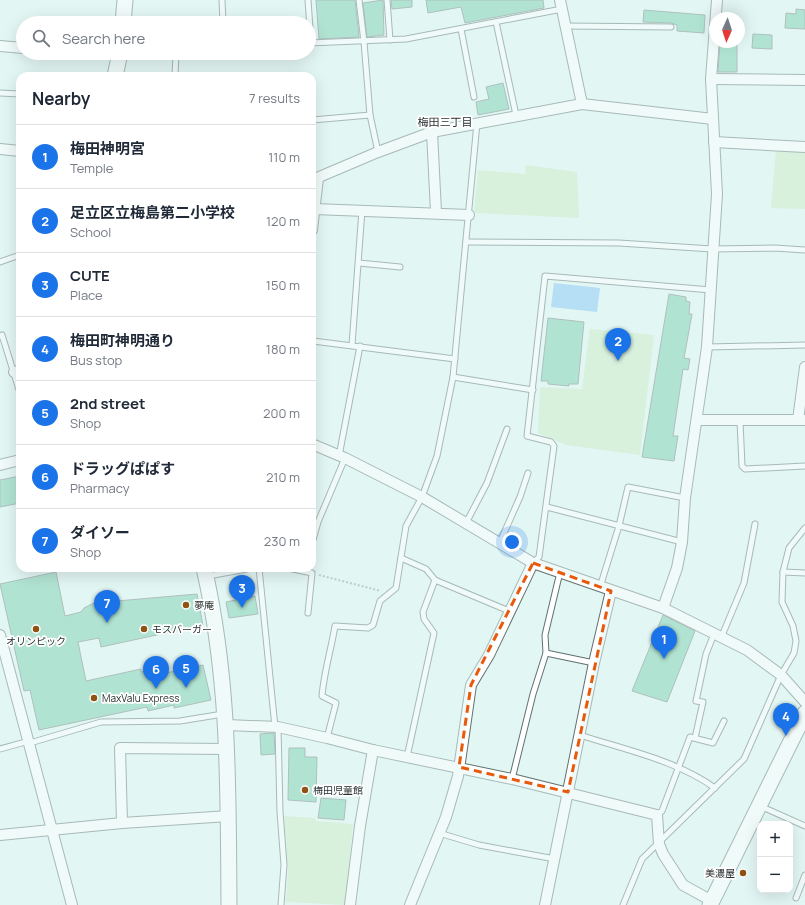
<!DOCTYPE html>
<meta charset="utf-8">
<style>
body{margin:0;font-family:Manrope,"Noto Sans JP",sans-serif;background:#f2f2f3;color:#1f2937}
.controls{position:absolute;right:12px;bottom:12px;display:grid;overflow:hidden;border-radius:8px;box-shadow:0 4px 16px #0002}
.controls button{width:36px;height:36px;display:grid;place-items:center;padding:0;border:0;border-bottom:1px solid #e0e1e3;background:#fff;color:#1f2937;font:20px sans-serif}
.compass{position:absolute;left:709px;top:12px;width:36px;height:36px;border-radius:50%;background:#fff;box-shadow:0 4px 16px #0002;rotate:183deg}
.you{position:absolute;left:512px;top:542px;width:14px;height:14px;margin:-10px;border:3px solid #fff;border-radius:50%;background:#1a73e8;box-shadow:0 0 0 6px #1a73e833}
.badge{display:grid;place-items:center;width:26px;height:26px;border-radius:50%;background:#1a73e8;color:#fff;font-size:13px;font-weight:700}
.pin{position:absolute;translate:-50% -33px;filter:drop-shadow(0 1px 2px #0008)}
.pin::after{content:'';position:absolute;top:21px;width:14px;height:12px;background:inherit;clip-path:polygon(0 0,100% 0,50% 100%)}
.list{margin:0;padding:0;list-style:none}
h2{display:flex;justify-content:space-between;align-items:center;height:52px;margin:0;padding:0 16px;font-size:17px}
h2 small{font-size:13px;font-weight:400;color:#747a83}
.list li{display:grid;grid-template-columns:26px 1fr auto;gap:12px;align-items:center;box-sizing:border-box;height:64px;padding:0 16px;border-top:1px solid #e0e1e3}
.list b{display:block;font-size:15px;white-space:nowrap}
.list p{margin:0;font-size:13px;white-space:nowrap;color:#747a83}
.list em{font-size:13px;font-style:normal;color:#747a83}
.icon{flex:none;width:22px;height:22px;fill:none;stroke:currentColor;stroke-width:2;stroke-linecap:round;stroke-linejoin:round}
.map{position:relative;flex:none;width:805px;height:905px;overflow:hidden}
.search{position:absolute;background:#fff;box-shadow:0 4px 16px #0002;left:16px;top:16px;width:300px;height:44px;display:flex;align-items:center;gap:10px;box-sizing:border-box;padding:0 14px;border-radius:22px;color:#747a83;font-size:15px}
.panel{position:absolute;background:#fff;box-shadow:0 4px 16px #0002;left:16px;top:72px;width:300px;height:500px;border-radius:12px}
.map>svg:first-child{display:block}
.green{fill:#cbeac2}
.water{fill:#82c0f4}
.building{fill:#77cca9;stroke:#707f78}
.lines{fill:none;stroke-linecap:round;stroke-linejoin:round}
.lane-casing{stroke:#607170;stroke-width:7}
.street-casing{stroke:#607170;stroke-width:12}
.secondary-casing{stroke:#607170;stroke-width:17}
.path{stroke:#8f9e9c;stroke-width:2;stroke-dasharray:2 2;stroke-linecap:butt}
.lane{stroke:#fff;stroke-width:5}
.street{stroke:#fff;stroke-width:10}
.secondary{stroke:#fff;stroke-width:15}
.marked{fill:none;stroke:#e8590c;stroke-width:3;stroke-dasharray:8 5;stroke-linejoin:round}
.poi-dot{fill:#8e5213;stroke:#fff;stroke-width:1.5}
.labels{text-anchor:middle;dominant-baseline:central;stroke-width:3.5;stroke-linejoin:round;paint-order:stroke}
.poi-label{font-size:10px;fill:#28302f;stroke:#fff;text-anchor:start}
.neighbourhood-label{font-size:11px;fill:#28302f;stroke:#fff}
</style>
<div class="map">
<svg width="805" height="905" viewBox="0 0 805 905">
<rect width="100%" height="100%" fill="#e2f6f4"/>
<g class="green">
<polygon points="776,150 805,152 805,209 771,208"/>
<polygon points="526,165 577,172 579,218 474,213 478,170 525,174"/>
<polygon points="590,329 654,335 640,455 566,445 538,433 540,387 582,389"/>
<polygon points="284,816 315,818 316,821 353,824 345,905 286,902 288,872"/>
</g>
<polygon class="water" points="554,283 600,288 597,312 551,307"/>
<g class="building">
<polygon points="316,0 355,0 359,37 319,39"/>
<polygon points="383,0 384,35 367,37 363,3"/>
<polygon points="391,0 412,0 412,7 392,9"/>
<polygon points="426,0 543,0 544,8 465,23 461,7 428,13"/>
<polygon points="796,9 805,10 805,29 785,28 786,13 796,14"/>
<polygon points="644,10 705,15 704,33 677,31 677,25 671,23 643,22"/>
<polygon points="753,34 772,35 772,49 752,48"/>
<polygon points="720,42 737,42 737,72 718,72"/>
<polygon points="503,83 509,109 478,115 476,102 489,99 486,87"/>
<polygon points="669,294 686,297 686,301 690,302 689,314 692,314 684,358 690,359 688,370 683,369 673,436 678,436 674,461 642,457"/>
<polygon points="548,318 584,322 578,384 569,384 569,386 548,384 548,381 541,381"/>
<polygon points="20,476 20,503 0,507 0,480"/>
<polygon points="56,572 65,616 81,612 84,608 94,603 197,594 203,625 101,647 99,638 78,642 86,681 141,669 141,672 165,667 166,673 203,665 211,700 174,708 174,705 148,711 147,707 39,730 30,690 24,691 0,584"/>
<polygon points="255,596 258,614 229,618 226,602"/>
<polygon points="663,615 695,631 667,702 632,691"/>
<polygon points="274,733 275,754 261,755 260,734"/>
<polygon points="289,748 305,748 305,757 317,757 316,802 288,800"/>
<polygon points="321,798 346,800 344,820 318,818"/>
</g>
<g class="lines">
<g class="lane-casing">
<g id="lane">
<polyline points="222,0 223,23"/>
<polyline points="308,0 311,43"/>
<polyline points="359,0 364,42 370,115 378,152"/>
<polyline points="387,0 390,40"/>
<polyline points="496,22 516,115"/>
<polyline points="566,26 671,27"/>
<polyline points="461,29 474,97"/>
<polyline points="309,43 406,39 562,9"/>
<polyline points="175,76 176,53"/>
<polyline points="0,93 20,94"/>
<polyline points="312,120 370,115"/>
<polyline points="467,242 619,243 712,249 775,248 805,250"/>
<polyline points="0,262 20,255"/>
<polyline points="359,263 400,267"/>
<polyline points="0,336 2,335 20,393"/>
<polyline points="313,341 455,359"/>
<polyline points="352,345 362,210"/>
<polyline points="707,347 805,345"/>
<polyline points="453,377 533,390"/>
<polyline points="740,421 742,466 745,469 805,466"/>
<polyline points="339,456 360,346"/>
<polyline points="547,507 682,542"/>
<polyline points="466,523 487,483 507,429"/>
<polyline points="500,542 520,497 528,473"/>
<polyline points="312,543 318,522 345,458"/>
<polyline points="401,558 426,569 435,580 509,611"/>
<polyline points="533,563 539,557 554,446 551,442 527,436 545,276 711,290"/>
<polyline points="259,568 275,727"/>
<polyline points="288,568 312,573 308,613"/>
<polyline points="783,572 805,573"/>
<polyline points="208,576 252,568"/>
<polyline points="600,587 619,526 628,487 685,498"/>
<polyline points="721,638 744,583 755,524"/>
<polyline points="546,653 594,663"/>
<polyline points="278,727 280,812 284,865 281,905"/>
<path d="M580,735C625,750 676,760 715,788"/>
<path d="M327,738L336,703L322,696C324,672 331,650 335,626L368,628L373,625L380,601L396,588L406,526L422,497L437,456L453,377L477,123"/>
<polyline points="695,738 703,702 696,701 706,654 714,634"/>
<polyline points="30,743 101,722 180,721 223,714"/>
<polyline points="0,749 29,741"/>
<polyline points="407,757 434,633 424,619 423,612 435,580"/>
<polyline points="512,779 533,694 546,653 545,635 560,572"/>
<polyline points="760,806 805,826"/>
<polyline points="657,815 662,811 690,737 713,743 724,721"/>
<polyline points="439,833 479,845 555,859"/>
<polyline points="796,898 805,875"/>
<polyline points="623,905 642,859 744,759 781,675 794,653 796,641 793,626 782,602 783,572 789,548 805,528"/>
</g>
</g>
<g class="street-casing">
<g id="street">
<polyline points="560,0 582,104"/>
<polyline points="0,46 23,48"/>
<polyline points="711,79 805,80"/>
<polyline points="432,132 436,212"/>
<polyline points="714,142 805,147"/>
<polyline points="0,149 20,151"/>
<polyline points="312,180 378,152 432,132 582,104 713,119"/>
<polyline points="314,209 469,215"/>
<polyline points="312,230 318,178"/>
<polyline points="14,372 20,371"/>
<polyline points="697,420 805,420"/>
<polyline points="798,420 805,367"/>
<polyline points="312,444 345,458 422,497 533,563 663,608 747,650 781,675 805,702"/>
<polyline points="0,465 20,460"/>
<polyline points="663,608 677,568 682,542 685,498 707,347 717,194 711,79 717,0"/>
<polyline points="0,635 72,905"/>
<polyline points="227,725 278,727 327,738 373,750 512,779 657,815 659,844 663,854 683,885 712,901"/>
<polyline points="122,823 120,748 227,749"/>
<polyline points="0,835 122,823 229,816"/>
<polyline points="350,905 360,826 373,750"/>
<polyline points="410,905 446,817 458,776 471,685 489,655 533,563"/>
<polyline points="545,905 594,663 611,591"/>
</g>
</g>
<g class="secondary-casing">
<g id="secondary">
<polyline points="123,23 125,0"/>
<polyline points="115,76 120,53"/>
<path d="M204,568C230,681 228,790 229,905"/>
<polyline points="710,905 805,713"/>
</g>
</g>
<polyline class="path" points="319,575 381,591"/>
<use href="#lane" class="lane"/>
<use href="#street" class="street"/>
<use href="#secondary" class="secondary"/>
</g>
<path d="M0 0H805V905H0ZM533,563L611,591L568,792L459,767L471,685Z" fill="#e2f6f4" fill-opacity=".55" fill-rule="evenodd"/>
<path class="marked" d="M533,563L611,591L568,792L459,767L471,685Z"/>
<g class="poi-dot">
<circle cx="186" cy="605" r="4"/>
<circle cx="36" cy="629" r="4"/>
<circle cx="144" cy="629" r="4"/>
<circle cx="94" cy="698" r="4"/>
<circle cx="305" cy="790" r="4"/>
<circle cx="743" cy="873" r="4"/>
</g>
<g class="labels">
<g class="poi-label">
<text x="194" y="605">夢庵</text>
<text x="152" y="629">モスバーガー</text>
<text x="36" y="641" text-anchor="middle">オリンピック</text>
<text x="102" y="698">MaxValu Express</text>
<text x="313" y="790">梅田児童館</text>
<text x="735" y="873" text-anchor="end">美濃屋</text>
</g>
<g class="neighbourhood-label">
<text x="445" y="121">梅田三丁目</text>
</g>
</g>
</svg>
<div class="controls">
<button>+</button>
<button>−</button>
</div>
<svg class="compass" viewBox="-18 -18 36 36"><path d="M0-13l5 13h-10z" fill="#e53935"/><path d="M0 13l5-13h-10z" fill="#747a83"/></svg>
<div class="you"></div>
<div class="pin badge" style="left:664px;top:659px">1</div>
<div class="pin badge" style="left:618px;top:361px">2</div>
<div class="pin badge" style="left:242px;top:608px">3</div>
<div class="pin badge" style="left:786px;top:736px">4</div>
<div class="pin badge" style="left:186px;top:688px">5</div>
<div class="pin badge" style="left:156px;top:689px">6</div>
<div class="pin badge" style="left:107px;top:623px">7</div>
<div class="search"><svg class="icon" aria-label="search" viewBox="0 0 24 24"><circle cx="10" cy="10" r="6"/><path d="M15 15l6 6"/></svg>Search here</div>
<section class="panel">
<h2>Nearby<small>7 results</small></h2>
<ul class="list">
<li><span class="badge">1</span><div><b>梅田神明宮</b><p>Temple</p></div><em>110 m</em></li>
<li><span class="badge">2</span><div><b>足立区立梅島第二小学校</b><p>School</p></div><em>120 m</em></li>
<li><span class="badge">3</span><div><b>CUTE</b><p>Place</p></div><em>150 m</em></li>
<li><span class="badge">4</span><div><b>梅田町神明通り</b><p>Bus stop</p></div><em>180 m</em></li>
<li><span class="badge">5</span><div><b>2nd street</b><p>Shop</p></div><em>200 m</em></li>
<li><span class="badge">6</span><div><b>ドラッグぱぱす</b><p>Pharmacy</p></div><em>210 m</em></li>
<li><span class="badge">7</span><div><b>ダイソー</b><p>Shop</p></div><em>230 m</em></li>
</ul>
</section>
</div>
